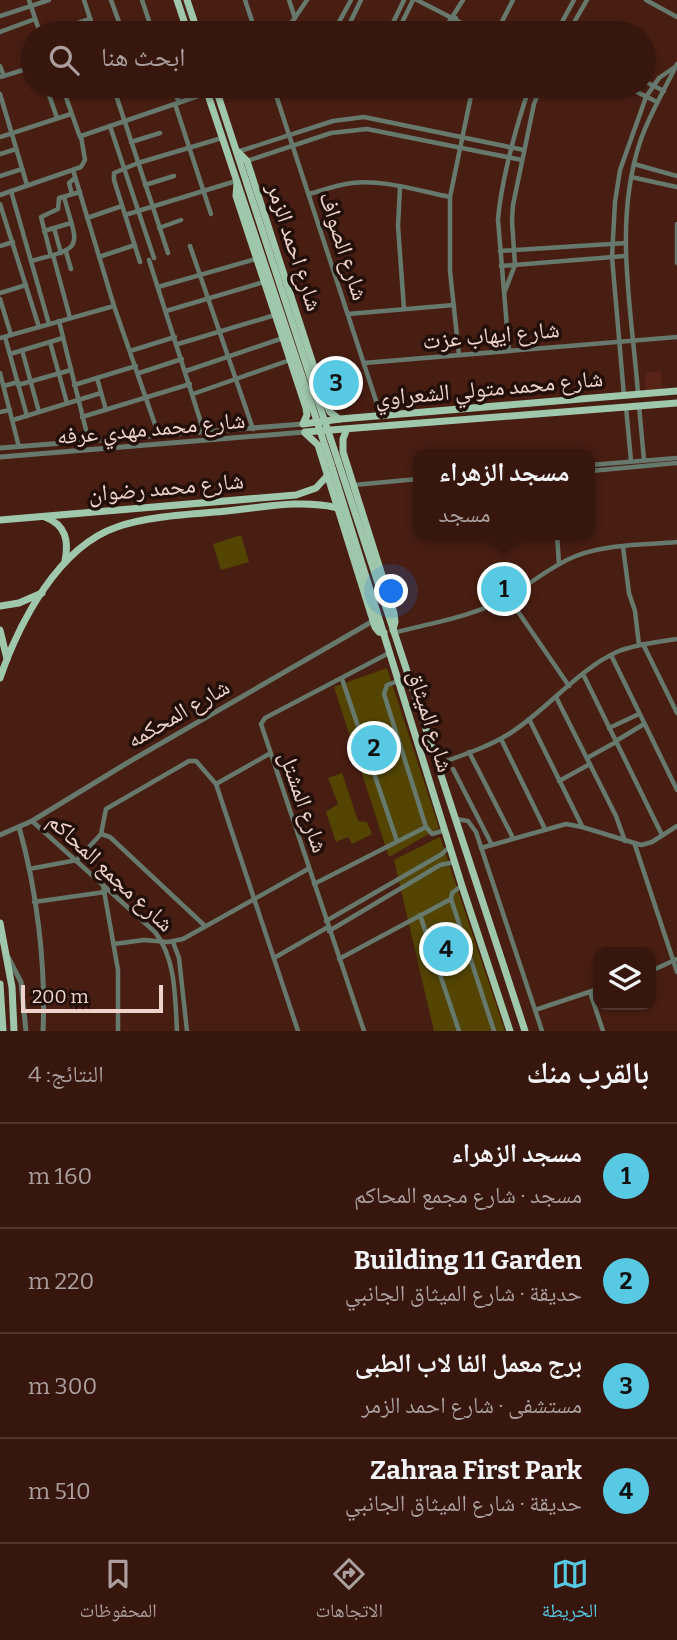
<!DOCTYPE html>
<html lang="ar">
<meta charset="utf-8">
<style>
body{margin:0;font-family:Bitter,"Noto Naskh Arabic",serif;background:#3e1f17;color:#f1f3f6;direction:rtl}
.controls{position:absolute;right:21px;bottom:21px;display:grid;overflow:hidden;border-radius:14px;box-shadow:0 2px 5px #0004}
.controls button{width:63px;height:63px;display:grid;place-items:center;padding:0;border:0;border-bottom:2px solid #51352e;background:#37160e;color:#f1f3f6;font:35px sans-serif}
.scale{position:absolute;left:21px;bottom:18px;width:142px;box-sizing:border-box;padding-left:7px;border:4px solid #efd2ca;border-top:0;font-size:19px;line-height:24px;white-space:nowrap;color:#efd2ca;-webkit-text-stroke:5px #220f0a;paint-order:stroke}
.you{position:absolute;left:392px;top:592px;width:24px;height:24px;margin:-18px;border:5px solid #fff;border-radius:50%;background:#1a73e8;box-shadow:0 0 0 10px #1a73e833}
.badge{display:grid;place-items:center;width:46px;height:46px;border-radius:50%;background:#58c9e3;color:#111;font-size:23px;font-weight:700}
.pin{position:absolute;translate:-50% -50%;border:4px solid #fff;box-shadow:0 2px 7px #0006}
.popup{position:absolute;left:413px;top:449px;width:182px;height:91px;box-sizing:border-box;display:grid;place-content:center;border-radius:14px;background:#37160e;filter:drop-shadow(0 2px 5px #0005);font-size:23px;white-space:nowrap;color:#aa9f9e}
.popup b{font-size:26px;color:#f1f3f6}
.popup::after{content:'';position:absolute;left:50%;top:100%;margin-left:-14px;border:14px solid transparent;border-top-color:#37160e}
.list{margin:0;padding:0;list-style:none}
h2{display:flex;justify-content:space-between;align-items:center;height:91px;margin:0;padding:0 28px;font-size:30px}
h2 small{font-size:23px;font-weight:400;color:#aa9f9e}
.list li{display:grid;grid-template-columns:46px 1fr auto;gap:21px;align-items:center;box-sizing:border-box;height:105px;padding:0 28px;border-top:2px solid #51352e}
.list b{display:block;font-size:26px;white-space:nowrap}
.list p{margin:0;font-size:23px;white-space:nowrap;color:#aa9f9e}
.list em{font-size:23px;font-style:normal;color:#aa9f9e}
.icon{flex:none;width:38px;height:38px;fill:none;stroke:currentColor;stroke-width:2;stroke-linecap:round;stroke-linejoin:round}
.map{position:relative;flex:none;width:677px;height:1031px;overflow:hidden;direction:ltr}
.search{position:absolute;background:#37160e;box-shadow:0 2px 5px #0004;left:21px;right:21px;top:21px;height:77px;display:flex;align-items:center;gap:18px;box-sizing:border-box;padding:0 24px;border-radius:38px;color:#aa9f9e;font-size:26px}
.sheet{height:511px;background:#37160e}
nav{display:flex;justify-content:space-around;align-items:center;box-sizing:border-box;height:98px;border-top:2px solid #51352e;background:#37160e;font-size:19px;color:#aa9f9e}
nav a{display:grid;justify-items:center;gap:4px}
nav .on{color:#58c9e3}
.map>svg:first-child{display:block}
.built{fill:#572417}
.green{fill:#534501}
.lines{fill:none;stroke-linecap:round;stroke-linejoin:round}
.minor{stroke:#66796c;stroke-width:4.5}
.tertiary{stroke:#66796c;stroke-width:5}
.primary{stroke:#9ec7ab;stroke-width:7}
.primary-bridge{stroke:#9ec7ab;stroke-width:7}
.labels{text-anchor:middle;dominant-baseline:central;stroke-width:7;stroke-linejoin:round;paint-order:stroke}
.street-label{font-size:23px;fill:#efd2ca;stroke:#220f0a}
</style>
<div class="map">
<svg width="677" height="1031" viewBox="0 0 677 1031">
<rect width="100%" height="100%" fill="#491e12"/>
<polygon class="built" points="661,371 662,389 646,391 645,373"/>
<g class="green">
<polygon points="241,535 249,562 221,570 213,544"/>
<polygon points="387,668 439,828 389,857 334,687"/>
<polygon points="342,773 358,821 367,822 372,834 352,844 348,837 336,842 326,812 338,804 328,778"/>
<polygon points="440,837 505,1031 434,1031 394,860"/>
</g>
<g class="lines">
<g class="minor">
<polyline points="29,0 40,33"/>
<polyline points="84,0 95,33"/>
<polyline points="111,0 123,33"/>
<polyline points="142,0 153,33"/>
<polyline points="245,0 256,33"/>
<polyline points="289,0 295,18"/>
<polyline points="417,0 481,33"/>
<polyline points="646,0 677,17"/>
<polyline points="0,16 49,0"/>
<polyline points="54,31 90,19"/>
<polyline points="0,32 35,19"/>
<polyline points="261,33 292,22 307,0"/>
<polyline points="333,33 351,0"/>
<polyline points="345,33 361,0"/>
<polyline points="388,33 404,0"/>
<polyline points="397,33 413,0"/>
<polyline points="442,33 463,0"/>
<polyline points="449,33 456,18"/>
<polyline points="496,33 513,0"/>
<polyline points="556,33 574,0"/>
<polyline points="568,33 587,0"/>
<polyline points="0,66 4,76"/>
<polyline points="0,77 33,67"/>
<polyline points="644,81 664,91"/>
<polyline points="46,86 57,118"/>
<polyline points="62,86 80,137"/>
<polyline points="113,86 168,253"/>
<polyline points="168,86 180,102"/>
<polyline points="273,86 381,416"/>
<polyline points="625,86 657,102"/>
<polyline points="0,94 27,185"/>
<polyline points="175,104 211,214"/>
<polyline points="110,126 154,258"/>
<polyline points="0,137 71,114"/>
<polyline points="131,142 160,133"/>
<polyline points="237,152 333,121 364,117 524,150"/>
<polyline points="0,154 16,149"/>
<polyline points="247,161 331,133 367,129 522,160"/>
<polyline points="634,164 677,176"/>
<polyline points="73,170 114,306 159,436"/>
<polyline points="0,176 22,169"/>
<polyline points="631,177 677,187"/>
<polyline points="145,185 174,176"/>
<polyline points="400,187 398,226 404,309"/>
<polyline points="11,191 49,324"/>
<polyline points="72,194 69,183 75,178"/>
<path d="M309,194C323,190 337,185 352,183C383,179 419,191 450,197"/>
<polyline points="0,195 81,167 85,160 81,136 207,93"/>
<polyline points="0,204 39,327"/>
<polyline points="125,215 236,181"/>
<polyline points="87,218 122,206"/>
<polyline points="677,224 677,263"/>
<polyline points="54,228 61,253"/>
<polyline points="159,228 181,220"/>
<polyline points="44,231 71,223"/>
<polyline points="0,246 13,242"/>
<polyline points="190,246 253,429"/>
<polyline points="500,251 626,243"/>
<polyline points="66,252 71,269"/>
<polyline points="53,255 70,318"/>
<polyline points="51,256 41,217 58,209 59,198 80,192"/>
<polyline points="99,257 135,245"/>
<polyline points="149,260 204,432"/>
<path d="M31,261C86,247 78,248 64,197"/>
<polyline points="140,262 114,180 114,173 138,163 222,138"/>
<polyline points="501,266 625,256"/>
<polyline points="158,287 256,259"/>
<polyline points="505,291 515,265 512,221 513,205 534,104 541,86"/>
<polyline points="0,293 26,285"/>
<polyline points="0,299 11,335"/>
<polyline points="166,311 264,282"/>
<polyline points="348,314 454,305"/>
<polyline points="59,321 89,442"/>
<polyline points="5,337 27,416"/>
<polyline points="0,338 114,306"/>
<polyline points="50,342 67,403"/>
<polyline points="178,344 275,315"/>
<polyline points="22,350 39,412"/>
<polyline points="130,351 175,337"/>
<path d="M509,351L498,220C501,181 517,123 530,86"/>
<polyline points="10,354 63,338"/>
<polyline points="459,355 450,271 450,197 473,86"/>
<polyline points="364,363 677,337"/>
<polyline points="186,371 283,338"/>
<polyline points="0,373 19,447"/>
<polyline points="139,373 182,359"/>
<polyline points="97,378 106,410"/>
<polyline points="18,385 71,370"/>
<polyline points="74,385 136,366"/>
<polyline points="4,386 18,382"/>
<polyline points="193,394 290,360"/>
<path d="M638,394C632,311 613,224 640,142C649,115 665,89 677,64"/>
<polyline points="624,396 612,257 615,202 620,170 646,97 659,78 675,67"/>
<polyline points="639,406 644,460"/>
<polyline points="626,407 631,461"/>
<polyline points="0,412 10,410"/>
<polyline points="82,417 190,384"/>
<polyline points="13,420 101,393"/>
<polyline points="590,465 677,458"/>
<polyline points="590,471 677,463"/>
<polyline points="354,485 418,479"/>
<polyline points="557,535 559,564"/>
<polyline points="623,547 629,593 635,611 639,645"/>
<polyline points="508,597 569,686"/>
<path d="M393,633C431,623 472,617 506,598C530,585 550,566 576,556C606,544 644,545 677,542"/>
<polyline points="643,644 677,713"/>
<polyline points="611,655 677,790"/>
<polyline points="583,674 662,835"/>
<polyline points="342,679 397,841"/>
<polyline points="398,681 387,685 384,694 426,827 432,834 445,830"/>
<polyline points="556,697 616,816 625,841"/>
<polyline points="529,719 582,826"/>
<polyline points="609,728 639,714"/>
<polyline points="501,739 545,829"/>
<polyline points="616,741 644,724"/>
<polyline points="469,752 513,838"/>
<polyline points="587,758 616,742"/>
<path d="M438,764C463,755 489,747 512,732C549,708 578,669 619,651C638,644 657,642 677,639"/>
<polyline points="453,769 492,845"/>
<polyline points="559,781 590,764"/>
<polyline points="216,784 269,754"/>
<polyline points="456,819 468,821 476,832 542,1031"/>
<path d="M32,821L155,932C176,959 175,997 177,1031"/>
<polyline points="101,834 110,837 205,926"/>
<polyline points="635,845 677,972"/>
<polyline points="481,848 566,824 582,827 641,845 652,842 677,826"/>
<polyline points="29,869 77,860 101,834 106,809 189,761 196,761 216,784 298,1031"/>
<polyline points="314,884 426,827"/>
<polyline points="103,885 118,970 118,1031"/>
<polyline points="461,886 452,893 451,899 494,1031"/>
<polyline points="34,902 105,892"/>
<polyline points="420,915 459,1031"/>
<polyline points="326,921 442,854 449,847"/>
<polyline points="329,931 440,865 455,862"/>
<polyline points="173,942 179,958 187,1031"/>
<polyline points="114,944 144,940 168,942 183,939 308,869"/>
<polyline points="274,958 328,927"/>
<polyline points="339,959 451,899"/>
<polyline points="651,971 677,959"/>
<polyline points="590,992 603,1031"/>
<polyline points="535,1010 598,989"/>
<polyline points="364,1031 261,724 265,718 389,653"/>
</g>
<g class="tertiary">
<polyline points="0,448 303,424"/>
<polyline points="0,457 305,432"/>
<path d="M19,827C37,890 46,966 43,1031"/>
<polyline points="0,835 32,821 127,763 373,621"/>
<polyline points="8,957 21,982 26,1031"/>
</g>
<g class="primary">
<polyline points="177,0 188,33"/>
<polyline points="187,0 198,33"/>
<polyline points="205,86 311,403"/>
<polyline points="215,86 318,401"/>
<polyline points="238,152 247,161 326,404 330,412 339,419"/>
<polyline points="237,183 236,196 306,408 307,415 303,424 340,419 677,391"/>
<polyline points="346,431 343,439 343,452 394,613 395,622 393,630"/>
<polyline points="305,432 677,403"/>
<polyline points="305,433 318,445 375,627 379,632 384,633"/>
<polyline points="338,461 525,1031"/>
<polyline points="331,464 462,886 510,1031"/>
<path d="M45,517C66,525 69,541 65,561"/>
<polyline points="0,520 296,495 316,488 328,475"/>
<polyline points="0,606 19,603 42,593"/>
<polyline points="0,630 7,659"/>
<path d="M0,678C19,623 58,547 117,527C147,516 194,514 227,511C264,507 302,499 338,508"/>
<polyline points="0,923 12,987 14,1031"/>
<polyline points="0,984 3,1031"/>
</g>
<g class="primary-bridge">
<polyline points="318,401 338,461"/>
<polyline points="311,403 331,464"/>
</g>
</g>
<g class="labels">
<g class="street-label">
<text transform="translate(344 246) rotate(72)">شارع الصواف</text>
<text transform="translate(295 247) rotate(72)">شارع احمد الزمر</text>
<text transform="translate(491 335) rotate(-5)">شارع ايهاب عزت</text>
<text transform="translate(489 388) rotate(-5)">شارع محمد متولي الشعراوي</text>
<text transform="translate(151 428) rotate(-5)">شارع محمد مهدي عرفه</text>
<text transform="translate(166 487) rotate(-5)">شارع محمد رضوان</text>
<text transform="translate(178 713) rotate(-30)">شارع المحكمه</text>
<text transform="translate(431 721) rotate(73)">شارع الميثاق</text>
<text transform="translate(304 802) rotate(71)">شارع المشتل</text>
<text transform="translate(111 872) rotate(43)">شارع مجمع المحاكم</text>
</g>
</g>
</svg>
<div class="controls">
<button><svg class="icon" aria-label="layers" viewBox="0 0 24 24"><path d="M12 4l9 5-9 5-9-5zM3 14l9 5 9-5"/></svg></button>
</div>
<div class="scale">200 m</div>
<div class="you"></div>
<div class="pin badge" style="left:504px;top:589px">1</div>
<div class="popup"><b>مسجد الزهراء</b>مسجد</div>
<div class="pin badge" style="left:374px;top:748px">2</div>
<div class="pin badge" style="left:336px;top:383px">3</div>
<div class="pin badge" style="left:446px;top:949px">4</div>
<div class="search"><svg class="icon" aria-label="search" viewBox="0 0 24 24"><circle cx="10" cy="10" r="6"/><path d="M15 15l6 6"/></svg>ابحث هنا</div>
</div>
<section class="sheet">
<h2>بالقرب منك<small>النتائج: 4</small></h2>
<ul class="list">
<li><span class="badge">1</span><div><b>مسجد الزهراء</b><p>مسجد · شارع مجمع المحاكم</p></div><em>160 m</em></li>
<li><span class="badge">2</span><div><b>Building 11 Garden</b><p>حديقة · شارع الميثاق الجانبي</p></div><em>220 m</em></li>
<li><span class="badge">3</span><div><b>برج معمل الفا لاب الطبى</b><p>مستشفى · شارع احمد الزمر</p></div><em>300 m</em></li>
<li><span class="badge">4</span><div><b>Zahraa First Park</b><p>حديقة · شارع الميثاق الجانبي</p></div><em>510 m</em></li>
</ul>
</section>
<nav>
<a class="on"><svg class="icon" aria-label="map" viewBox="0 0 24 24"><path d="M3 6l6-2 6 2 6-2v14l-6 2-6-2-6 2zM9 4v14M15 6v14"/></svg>الخريطة</a>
<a><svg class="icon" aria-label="directions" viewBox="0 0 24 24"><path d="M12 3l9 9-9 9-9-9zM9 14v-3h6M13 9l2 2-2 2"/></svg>الاتجاهات</a>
<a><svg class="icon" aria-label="saved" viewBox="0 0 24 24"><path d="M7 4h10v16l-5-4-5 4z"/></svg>المحفوظات</a>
</nav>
